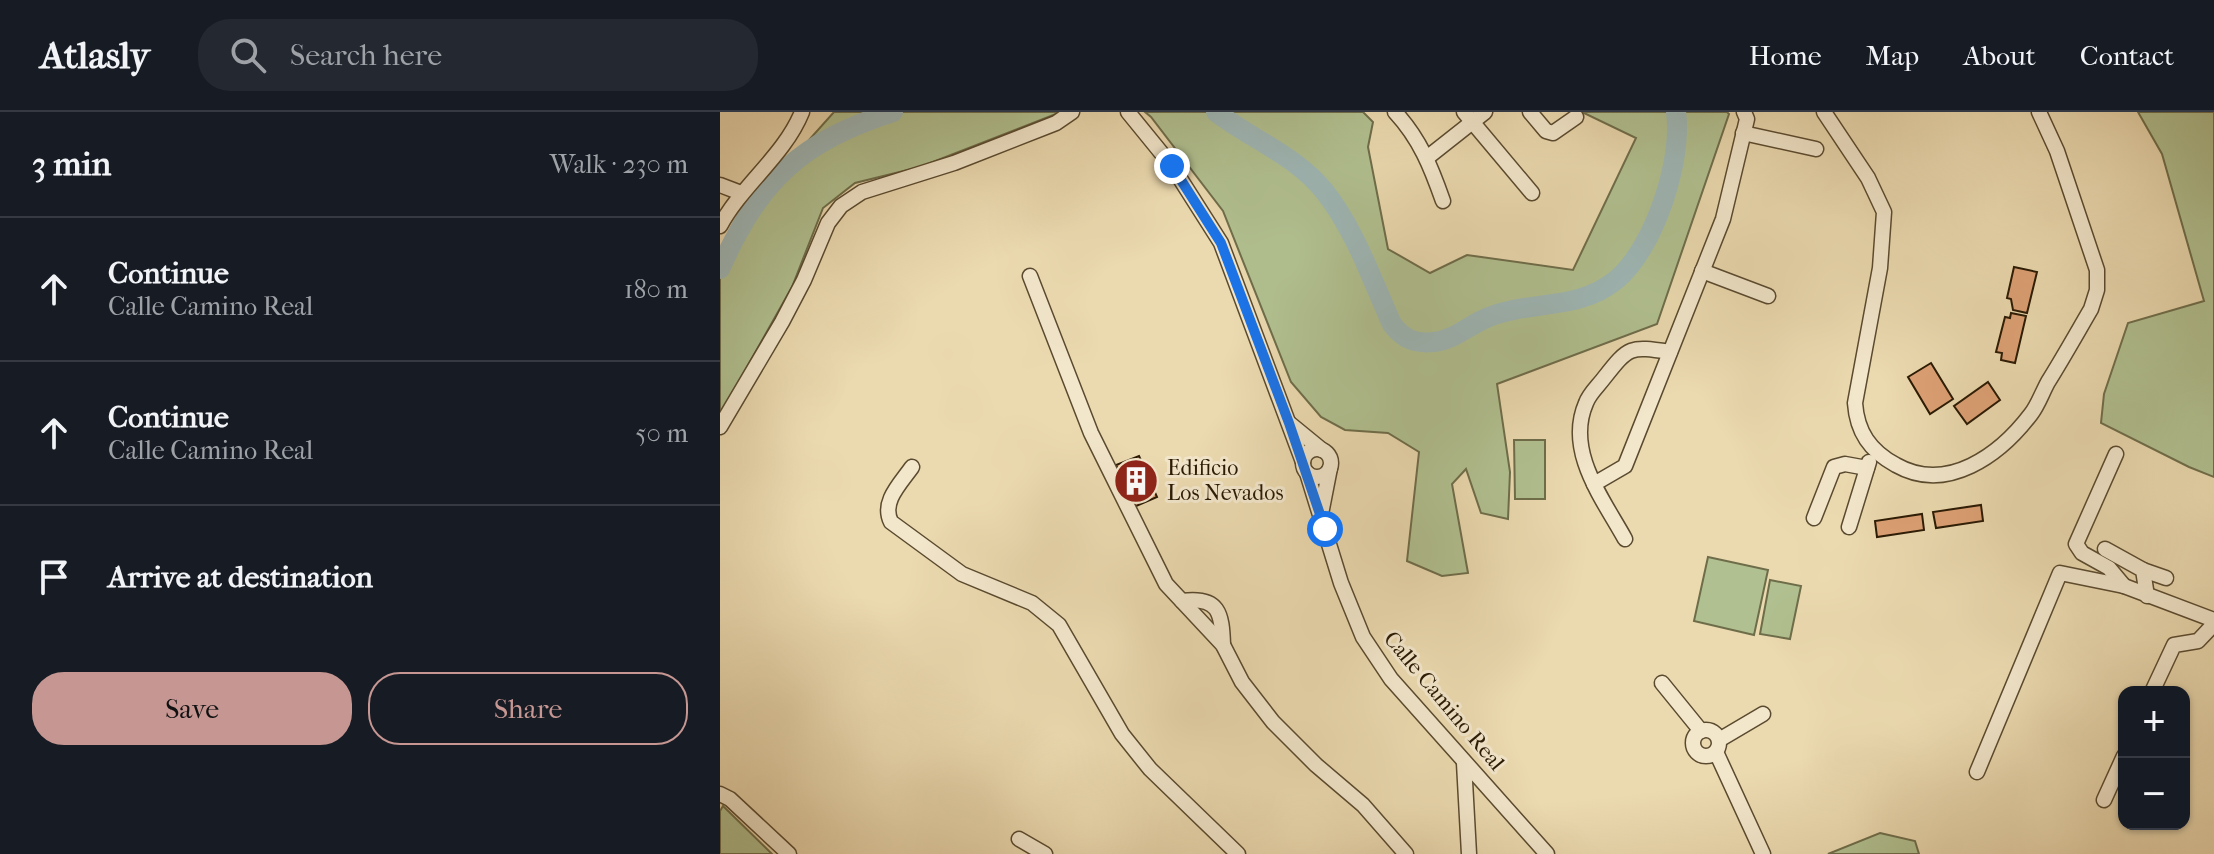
<!DOCTYPE html>
<meta charset="utf-8">
<style>
body{margin:0;font-family:"IM FELL French Canon",serif;background:#242831;color:#f1f3f6}
.controls{position:absolute;right:24px;bottom:24px;display:grid;overflow:hidden;border-radius:16px;box-shadow:0 2px 6px #0004}
.controls button{width:72px;height:72px;display:grid;place-items:center;padding:0;border:0;border-bottom:2px solid #363941;background:#171b24;color:#f1f3f6;font:40px sans-serif}
.stop{position:absolute;width:24px;height:24px;margin:-18px;border:6px solid #1a73e8;border-radius:50%;background:#fff}
.stop.end{background:#1a73e8;border-color:#fff;box-shadow:0 2px 8px #0008}
.list{margin:0;padding:0;list-style:none}
h2{display:flex;justify-content:space-between;align-items:center;height:104px;margin:0;padding:0 32px;font-size:34px}
h2 small{font-size:26px;font-weight:400;color:#9ea1a6}
.list li{display:grid;grid-template-columns:52px 1fr auto;gap:24px;align-items:center;box-sizing:border-box;height:144px;padding:0 32px;border-top:2px solid #363941}
.list b{display:block;font-size:30px;white-space:nowrap}
.list p{margin:0;font-size:26px;white-space:nowrap;color:#9ea1a6}
.list em{font-size:26px;font-style:normal;color:#9ea1a6}
.actions{display:flex;gap:16px;padding:24px 32px}
.actions a{flex:1;padding:18px 0;border:2px solid #c59692;border-radius:32px;text-align:center;font-size:28px;color:#c59692}
.actions .main{background:#c59692;color:#111}
.icon{flex:none;width:44px;height:44px;fill:none;stroke:currentColor;stroke-width:2;stroke-linecap:round;stroke-linejoin:round}
.map{position:relative;flex:none;width:1494px;height:742px;overflow:hidden}
header{display:flex;align-items:center;gap:48px;box-sizing:border-box;height:112px;padding:0 40px;background:#171b24;border-bottom:2px solid #363941}
header strong{font-size:38px}
nav{display:flex;gap:44px;margin-inline-start:auto;font-size:28px}
.search{width:560px;height:72px;background:#242831;display:flex;align-items:center;gap:20px;box-sizing:border-box;padding:0 28px;border-radius:32px;color:#9ea1a6;font-size:30px}
main{display:flex}
aside{flex:1;background:#171b24}
.map>svg:first-child{display:block}
.green{fill:#b1c090;stroke:#6e6d4a;stroke-width:2}
.lines{fill:none;stroke-linecap:round;stroke-linejoin:round}
.river{stroke:#9eb7b6;stroke-width:20}
.building{fill:#dda175;stroke:#2a1a04;stroke-width:2}
.minor-casing{stroke:#5a4a2f;stroke-width:17}
.minor{stroke:#f2e6cb;stroke-width:14}
.route{stroke:#1a73e8;stroke-width:10}
.labels{text-anchor:middle;dominant-baseline:central;stroke-width:6;stroke-linejoin:round;paint-order:stroke}
.poi-label{font-size:22px;fill:#2a1a04;stroke:#f2e6cb;text-anchor:start}
.street-label{font-size:22px;fill:#2a1a04;stroke:#f2e6cb}
</style>
<header>
<strong>Atlasly</strong>
<div class="search"><svg class="icon" aria-label="search" viewBox="0 0 24 24"><circle cx="10" cy="10" r="6"/><path d="M15 15l6 6"/></svg>Search here</div>
<nav><a>Home</a><a>Map</a><a>About</a><a>Contact</a></nav>
</header>
<main>
<aside>
<h2>3 min<small>Walk · 230 m</small></h2>
<ul class="list">
<li><svg class="icon" aria-label="ahead" viewBox="0 0 24 24"><path d="M12 20V5M6 11l6-6 6 6"/></svg><div><b>Continue</b><p>Calle Camino Real</p></div><em>180 m</em></li>
<li><svg class="icon" aria-label="ahead" viewBox="0 0 24 24"><path d="M12 20V5M6 11l6-6 6 6"/></svg><div><b>Continue</b><p>Calle Camino Real</p></div><em>50 m</em></li>
<li><svg class="icon" aria-label="arrive" viewBox="0 0 24 24"><path d="M6 21V4h12l-3 4 3 4H6"/></svg><div><b>Arrive at destination</b></div></li>
</ul>
<div class="actions"><a class="main">Save</a><a>Share</a></div>
</aside>
<div class="map">
<svg width="1494" height="742" viewBox="0 0 1494 742">
<rect width="100%" height="100%" fill="#ebd9af"/>
<filter id="stains"><feTurbulence type="fractalNoise" baseFrequency=".0025" numOctaves="4"/><feColorMatrix values="0 0 0 0 .2 0 0 0 0 .09 0 0 0 0 .02 0 0 0 .5 -.17"/></filter>
<radialGradient id="worn" r=".72"><stop offset=".6" stop-color="#630" stop-opacity="0"/><stop offset="1" stop-color="#630" stop-opacity=".3"/></radialGradient>
<g class="green">
<polygon points="114,0 341,0 200,55 135,71 103,96 72,175 0,303 0,143 12,114"/>
<polygon points="425,0 643,0 653,10 648,35 668,137 710,161 747,143 853,158 916,26 862,0 1007,0 1009,2 937,212 777,272 790,360 788,407 761,401 746,357 732,372 748,461 722,464 687,449 699,340 668,321 625,318 601,305 571,270 503,99 431,5"/>
<polygon points="1418,0 1494,0 1494,365 1469,355 1381,311 1384,282 1408,211 1484,189 1442,42"/>
<polygon points="794,328 825,328 825,387 795,387"/>
<polygon points="988,445 1048,458 1034,523 974,509"/>
<polygon points="1050,468 1081,474 1070,527 1040,522"/>
<polygon points="3,694 52,742 0,742 0,699"/>
<polygon points="1160,721 1195,729 1199,742 1108,742"/>
</g>
<g class="lines">
<g class="river">
<path d="M496,0C531,27 577,44 605,80C635,118 652,168 672,212C683,227 695,232 714,230C735,228 750,212 769,205C812,188 858,199 896,168C934,137 963,48 956,0"/>
<path d="M0,157C40,68 80,30 173,0"/>
</g>
</g>
<g class="building">
<polygon points="1294,155 1317,160 1307,201 1293,198 1291,187 1287,186"/>
<polygon points="1291,201 1306,204 1295,251 1281,248 1282,241 1276,240 1285,205 1290,206"/>
<polygon points="1211,251 1233,287 1210,302 1188,265"/>
<polygon points="1268,270 1280,288 1247,312 1234,294"/>
<polygon points="419,344 437,385 414,395 396,353"/>
<polygon points="1261,393 1263,409 1216,416 1213,400"/>
<polygon points="1202,402 1204,418 1157,425 1155,409"/>
</g>
<g class="lines">
<g class="minor-casing">
<g id="minor">
<polyline points="408,0 452,54 501,131 583,350"/>
<path d="M675,0C700,27 711,55 723,89"/>
<polyline points="744,0 812,81"/>
<polyline points="810,0 826,19 833,21 856,5"/>
<path d="M1104,0L1148,66L1164,100L1160,156L1135,291C1137,320 1150,339 1176,353C1227,382 1280,343 1311,302C1318,293 1322,281 1328,270C1343,246 1357,221 1371,197L1377,178V158L1337,39L1319,0"/>
<polyline points="1023,21 1096,37"/>
<polyline points="708,45 765,0"/>
<polyline points="0,73 21,81"/>
<path d="M0,114C22,73 64,44 82,0"/>
<polyline points="982,159 1048,184"/>
<polyline points="310,164 371,321 446,472 503,533 522,570 553,610 596,653 643,693 686,742"/>
<polyline points="569,311 602,338"/>
<polyline points="0,315 62,210 84,168 108,111 121,94 142,80 234,51 336,11 352,0"/>
<circle cx="597" cy="351" r="14"/>
<polyline points="1396,342 1356,432 1362,441 1389,456 1404,474"/>
<path d="M192,355C180,372 161,390 171,410L242,462L312,491L339,513L402,622L430,657L518,742"/>
<polyline points="587,361 621,471 643,525 671,567 827,742"/>
<polyline points="874,372 905,354 1003,107 1027,7 1024,0"/>
<polyline points="601,402 610,356"/>
<polyline points="1094,406 1114,355 1125,352 1147,356"/>
<polyline points="1129,415 1149,350"/>
<path d="M905,427C883,387 845,339 866,291C869,282 878,274 884,266C909,234 910,234 950,240"/>
<polyline points="1385,437 1423,458 1427,484"/>
<polyline points="1423,458 1446,466"/>
<path d="M462,489C499,484 502,501 503,533"/>
<polyline points="942,571 981,619"/>
<polyline points="1432,580 1454,533 1478,529 1494,512"/>
<circle cx="986" cy="631" r="13"/>
<polyline points="999,628 1043,602"/>
<polyline points="996,640 1043,742"/>
<polyline points="744,651 749,742"/>
<polyline points="1257,660 1340,461 1404,474 1494,508"/>
<polyline points="0,682 10,687 69,742"/>
<polyline points="1384,688 1404,644"/>
<polyline points="299,727 325,742"/>
</g>
</g>
<use href="#minor" class="minor"/>
</g>
<g class="lines">
<polyline class="route" points="452,54 501,131 569,311 605,417"/>
</g>
<defs>
<g id="building-disc" transform="scale(2.3)"><circle r="9.5" fill="#8f2418" stroke="#f2e6cb"/><path d="M-4-6H4V6H1V3H-1V6H-4ZM-2.5-4.3h1.7v1.8h-1.7ZM.8-4.3h1.7v1.8H.8ZM-2.5-1h1.7V.8h-1.7ZM.8-1h1.7V.8H.8Z" fill="#fff"/></g>
</defs>
<g fill-rule="evenodd">
<use href="#building-disc" x="416" y="369"/>
</g>
<g class="labels">
<g class="poi-label">
<text x="447" y="356">Edificio<tspan x="447" dy="25">Los Nevados</tspan></text>
</g>
<g class="street-label">
<text transform="translate(724 589) rotate(50)">Calle Camino Real</text>
</g>
</g>
<rect width="100%" height="100%" filter="url(#stains)"/>
<rect width="100%" height="100%" fill="url(#worn)"/>
</svg>
<div class="controls">
<button>+</button>
<button>−</button>
</div>
<div class="stop" style="left:605px;top:417px"></div>
<div class="stop end" style="left:452px;top:54px"></div>
</div>
</main>
